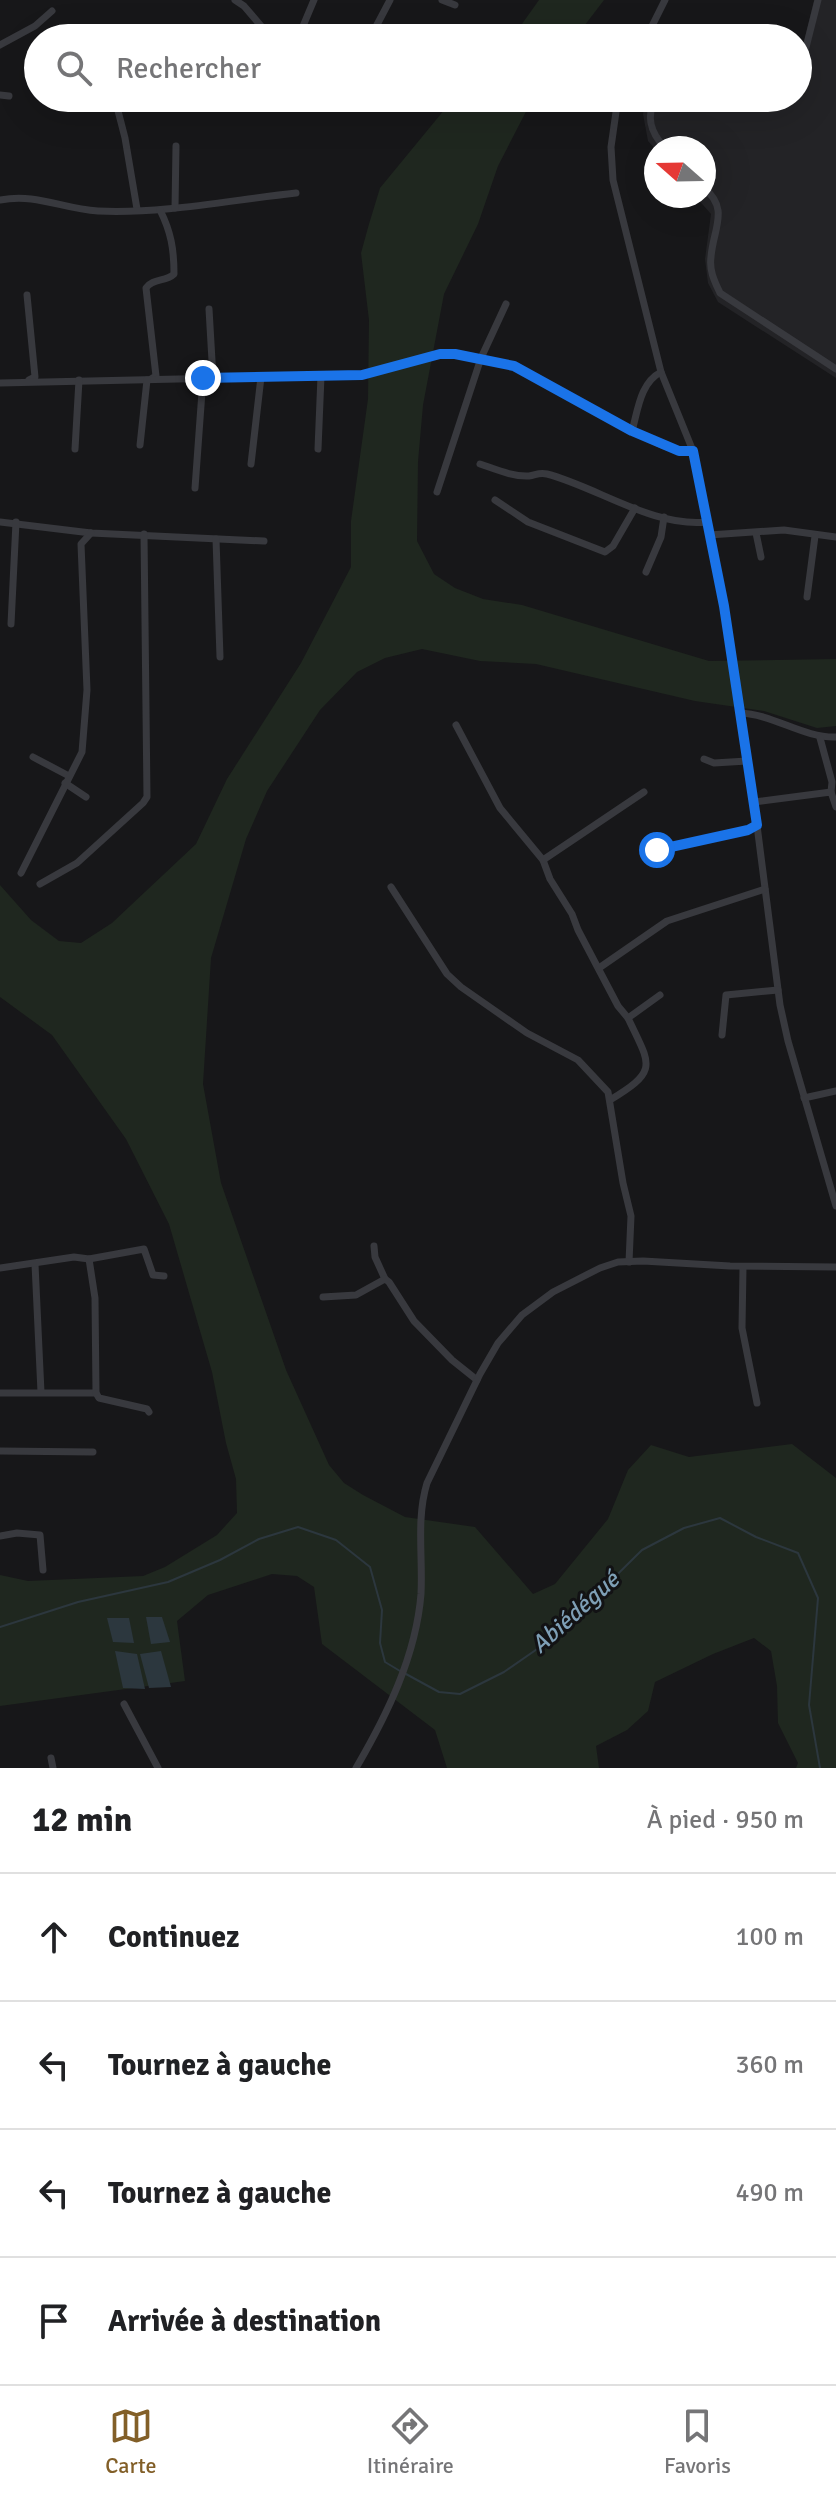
<!DOCTYPE html>
<html lang="fr">
<meta charset="utf-8">
<style>
body{margin:0;font-family:Signika,sans-serif;background:#f6f6f6;color:#202124}
.compass{position:absolute;left:644px;top:136px;width:72px;height:72px;border-radius:50%;background:#fff;box-shadow:0 8px 32px #0002;rotate:290deg}
.stop{position:absolute;width:24px;height:24px;margin:-18px;border:6px solid #1a73e8;border-radius:50%;background:#fff}
.stop.end{background:#1a73e8;border-color:#fff;box-shadow:0 2px 8px #0008}
.list{margin:0;padding:0;list-style:none}
h2{display:flex;justify-content:space-between;align-items:center;height:104px;margin:0;padding:0 32px;font-size:34px}
h2 small{font-size:26px;font-weight:400;color:#757577}
.list li{display:grid;grid-template-columns:52px 1fr auto;gap:24px;align-items:center;box-sizing:border-box;height:128px;padding:0 32px;border-top:2px solid #e0e0e0}
.list b{display:block;font-size:30px;white-space:nowrap}
.list em{font-size:26px;font-style:normal;color:#757577}
.icon{flex:none;width:44px;height:44px;fill:none;stroke:currentColor;stroke-width:2;stroke-linecap:round;stroke-linejoin:round}
.map{position:relative;flex:none;width:836px;height:1768px;overflow:hidden}
.search{position:absolute;background:#fff;box-shadow:0 8px 32px #0002;left:24px;right:24px;top:24px;height:88px;display:flex;align-items:center;gap:20px;box-sizing:border-box;padding:0 28px;border-radius:44px;color:#757577;font-size:30px}
.sheet{height:616px;background:#fff}
nav{display:flex;justify-content:space-around;align-items:center;box-sizing:border-box;height:112px;border-top:2px solid #e0e0e0;background:#fff;font-size:22px;color:#757577}
nav a{display:grid;justify-items:center;gap:4px}
nav .on{color:#825f28}
.map>svg:first-child{display:block}
.built{fill:#232326}
.green{fill:#1f271f}
.water{fill:#2c373e}
.lines{fill:none;stroke-linecap:round;stroke-linejoin:round}
.stream{stroke:#2c373e;stroke-width:2}
.street{stroke:#38393e;stroke-width:7}
.route{stroke:#1a73e8;stroke-width:10}
.labels{text-anchor:middle;dominant-baseline:central;stroke-width:6;stroke-linejoin:round;paint-order:stroke}
.water-label{font-size:24px;font-style:italic;fill:#7e9fb6;stroke:#121214}
</style>
<div class="map">
<svg width="836" height="1768" viewBox="0 0 836 1768">
<rect width="100%" height="100%" fill="#171719"/>
<polygon class="built" points="814,0 836,0 836,378 718,302 708,283 705,259 711,214 695,196 704,196 704,148 656,150 648,141 643,114 647,98 798,98 798,66"/>
<g class="green">
<polygon points="539,0 604,0 575,38 512,38"/>
<polygon points="454,98 533,98 498,166 478,224 444,294 423,405 418,462 417,541 434,574 455,588 483,599 522,605 709,661 836,659 836,726 817,728 764,711 695,701 536,664 480,661 422,649 385,658 357,672 320,710 267,791 246,839 211,958 203,1084 221,1183 286,1370 329,1465 344,1483 363,1495 405,1517 475,1527 533,1594 555,1584 608,1519 628,1470 651,1445 689,1457 792,1444 836,1478 836,1768 796,1768 798,1763 778,1723 777,1686 771,1651 754,1638 713,1654 655,1682 648,1711 627,1730 596,1746 599,1768 447,1768 435,1730 322,1644 314,1587 297,1576 272,1574 208,1595 177,1621 185,1681 0,1706 0,1575 28,1581 143,1576 165,1567 217,1535 237,1513 236,1479 226,1443 212,1372 169,1224 126,1139 52,1035 0,997 0,885 31,920 59,941 81,943 112,923 196,844 227,779 301,663 351,567 351,521 368,399 369,320 361,253 369,224 380,188"/>
</g>
<g class="water">
<polygon points="146,1617 162,1617 170,1642 151,1644"/>
<polygon points="107,1618 129,1618 134,1643 113,1642"/>
<polygon points="115,1651 137,1654 145,1689 123,1688"/>
<polygon points="161,1651 171,1687 149,1688 140,1654"/>
</g>
<g class="lines">
<g class="stream">
<polyline points="0,1627 78,1602 168,1582 220,1560 259,1539 298,1527 336,1540 370,1567 382,1610 380,1643 385,1662 400,1671"/>
<polyline points="406,1674 439,1692 460,1694 504,1672 553,1638 642,1550 684,1528 720,1518 756,1537 798,1553 818,1598 809,1705 820,1768"/>
</g>
<g class="street">
<polyline points="235,0 244,6 262,27"/>
<polyline points="442,0 455,5"/>
<polyline points="298,38 314,0"/>
<polyline points="370,38 390,0"/>
<polyline points="646,38 665,0"/>
<polyline points="0,45 35,26 52,11"/>
<polyline points="798,79 818,0"/>
<polyline points="0,95 9,96"/>
<polyline points="109,98 126,105 175,99"/>
<polyline points="618,98 611,147 613,180 661,372 693,451 700,485 724,606 754,802 780,1005 788,1041 836,1206"/>
<path d="M656,98C645,117 651,133 665,148"/>
<polyline points="116,103 125,138 137,209"/>
<path d="M704,188C730,209 713,229 711,257C709,271 715,282 720,293L836,369"/>
<path d="M0,200C37,193 62,209 98,211C164,214 231,200 296,193"/>
<polyline points="175,208 176,146"/>
<polyline points="27,295 35,377 29,380"/>
<polyline points="209,309 213,378"/>
<path d="M151,379L156,376L146,288C153,278 166,282 174,274C174,249 171,232 160,210"/>
<polyline points="0,383 362,375 440,354 455,354 514,366 632,431 664,446 679,451 693,451"/>
<path d="M632,431C638,410 640,383 661,372"/>
<polyline points="140,445 147,380"/>
<polyline points="75,449 79,380"/>
<polyline points="318,449 321,376"/>
<polyline points="251,464 261,377"/>
<path d="M480,464C495,469 513,477 529,476C536,475 539,472 547,474C597,487 654,528 707,522"/>
<polyline points="195,488 203,378"/>
<polyline points="437,492 481,358 506,304"/>
<polyline points="495,500 528,522 605,552 613,546 635,508"/>
<polyline points="0,522 91,533 264,541"/>
<polyline points="756,533 761,557"/>
<polyline points="709,535 784,530 836,537"/>
<polyline points="216,539 220,657"/>
<polyline points="646,572 661,537 664,517"/>
<polyline points="807,597 815,536"/>
<polyline points="11,624 16,522"/>
<path d="M740,713C773,714 803,738 836,737"/>
<polyline points="456,725 500,808 543,860 550,879 572,914 578,930 618,1006 628,1018"/>
<polyline points="820,738 832,782 831,792"/>
<polyline points="33,757 69,776"/>
<polyline points="704,759 714,763 747,761"/>
<polyline points="65,783 86,797"/>
<polyline points="754,802 831,792 836,807"/>
<polyline points="657,850 748,830 757,825"/>
<polyline points="543,860 644,792"/>
<polyline points="21,873 82,752 87,690 81,544 91,533"/>
<polyline points="40,884 77,863 143,803 147,797 144,534"/>
<polyline points="391,887 447,974 461,987 527,1033 578,1060 608,1092 623,1183 631,1216 629,1262"/>
<polyline points="599,968 667,921 765,889"/>
<polyline points="722,1035 726,995 778,990"/>
<polyline points="804,1098 836,1091"/>
<path d="M610,1100C660,1070 650,1065 628,1018L660,995"/>
<polyline points="374,1246 375,1257 385,1279"/>
<polyline points="35,1264 41,1392"/>
<polyline points="743,1267 742,1328 757,1403"/>
<polyline points="0,1268 74,1257 89,1259"/>
<polyline points="323,1297 356,1295 385,1279 389,1282 414,1321 452,1360 477,1380"/>
<polyline points="0,1393 96,1393 95,1298 89,1259 144,1249 153,1275 164,1276"/>
<polyline points="96,1393 99,1398 147,1409 149,1412"/>
<polyline points="0,1451 93,1452"/>
<polyline points="0,1536 17,1533 40,1535 43,1570"/>
<polyline points="124,1704 158,1768"/>
<polyline points="51,1758 53,1768"/>
<path d="M356,1768C387,1715 416,1656 421,1594C423,1557 416,1519 427,1483L480,1374L498,1343L522,1315L553,1292L600,1268L618,1262L643,1261L730,1266L836,1267"/>
</g>
</g>
<g class="lines">
<polyline class="route" points="203,378 362,375 440,354 455,354 514,366 632,431 679,451 693,451 724,606 757,825 748,830 657,850"/>
</g>
<g class="labels">
<g class="water-label">
<text transform="translate(575 1612) rotate(-42)">Abiédégué</text>
</g>
</g>
</svg>
<svg class="compass" viewBox="-18 -18 36 36"><path d="M0-13l5 13h-10z" fill="#e53935"/><path d="M0 13l5-13h-10z" fill="#757577"/></svg>
<div class="stop" style="left:657px;top:850px"></div>
<div class="stop end" style="left:203px;top:378px"></div>
<div class="search"><svg class="icon" aria-label="search" viewBox="0 0 24 24"><circle cx="10" cy="10" r="6"/><path d="M15 15l6 6"/></svg>Rechercher</div>
</div>
<section class="sheet">
<h2>12 min<small>À pied · 950 m</small></h2>
<ul class="list">
<li><svg class="icon" aria-label="ahead" viewBox="0 0 24 24"><path d="M12 20V5M6 11l6-6 6 6"/></svg><div><b>Continuez</b></div><em>100 m</em></li>
<li><svg class="icon" aria-label="left" viewBox="0 0 24 24"><path d="M17 20v-9H6M10 6l-5 5 5 5"/></svg><div><b>Tournez à gauche</b></div><em>360 m</em></li>
<li><svg class="icon" aria-label="left" viewBox="0 0 24 24"><path d="M17 20v-9H6M10 6l-5 5 5 5"/></svg><div><b>Tournez à gauche</b></div><em>490 m</em></li>
<li><svg class="icon" aria-label="arrive" viewBox="0 0 24 24"><path d="M6 21V4h12l-3 4 3 4H6"/></svg><div><b>Arrivée à destination</b></div></li>
</ul>
</section>
<nav>
<a class="on"><svg class="icon" aria-label="map" viewBox="0 0 24 24"><path d="M3 6l6-2 6 2 6-2v14l-6 2-6-2-6 2zM9 4v14M15 6v14"/></svg>Carte</a>
<a><svg class="icon" aria-label="directions" viewBox="0 0 24 24"><path d="M12 3l9 9-9 9-9-9zM9 14v-3h6M13 9l2 2-2 2"/></svg>Itinéraire</a>
<a><svg class="icon" aria-label="saved" viewBox="0 0 24 24"><path d="M7 4h10v16l-5-4-5 4z"/></svg>Favoris</a>
</nav>
